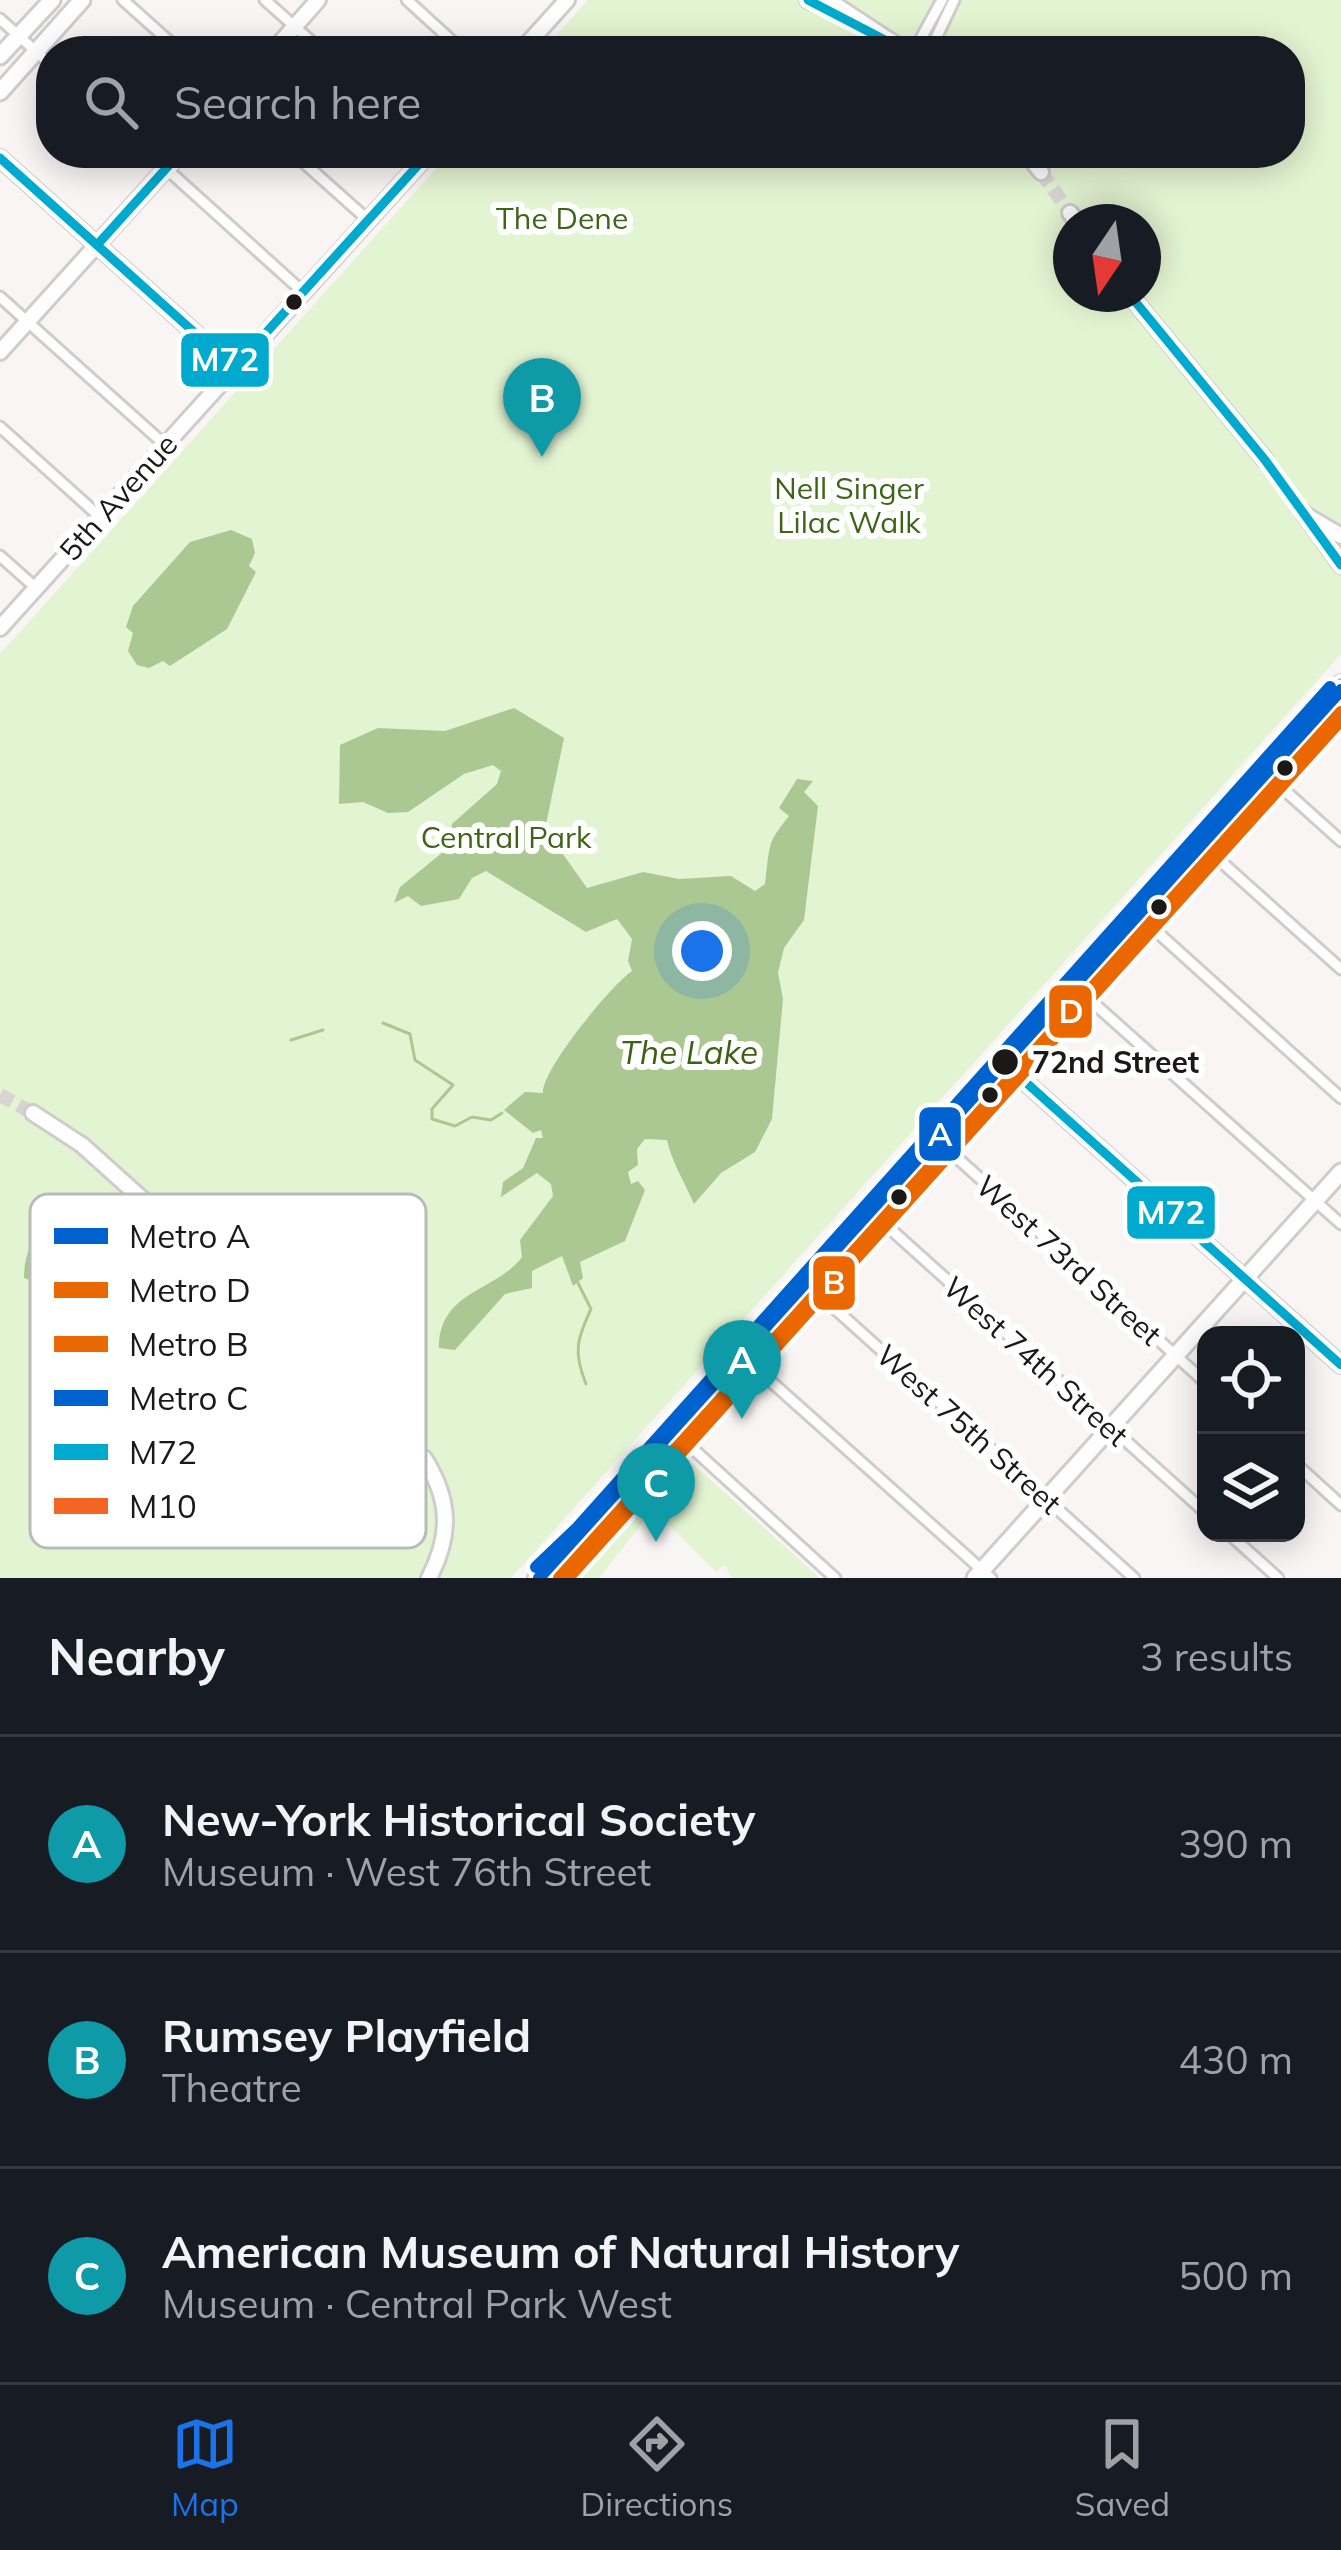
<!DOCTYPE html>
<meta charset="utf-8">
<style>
body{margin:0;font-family:Mulish,sans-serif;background:#20242c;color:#f1f3f6}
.controls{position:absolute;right:36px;bottom:36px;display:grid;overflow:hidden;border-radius:24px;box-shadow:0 6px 30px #0003}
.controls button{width:108px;height:108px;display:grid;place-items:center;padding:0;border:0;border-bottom:3px solid #363941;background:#171b24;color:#f1f3f6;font:60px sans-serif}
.compass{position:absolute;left:1053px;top:204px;width:108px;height:108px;border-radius:50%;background:#171b24;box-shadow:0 6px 30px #0003;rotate:193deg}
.you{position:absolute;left:702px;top:951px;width:42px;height:42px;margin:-30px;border:9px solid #fff;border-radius:50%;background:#1a73e8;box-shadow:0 0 0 18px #1a73e833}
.badge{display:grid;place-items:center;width:78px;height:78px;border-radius:50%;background:#1a73e8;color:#fff;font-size:39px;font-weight:700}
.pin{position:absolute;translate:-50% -99px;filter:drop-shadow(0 3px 6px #0008)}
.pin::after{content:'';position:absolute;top:63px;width:42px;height:36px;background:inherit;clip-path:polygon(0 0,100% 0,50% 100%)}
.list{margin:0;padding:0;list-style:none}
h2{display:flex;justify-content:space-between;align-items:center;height:156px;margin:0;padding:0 48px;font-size:51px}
h2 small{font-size:39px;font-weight:400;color:#9ea1a6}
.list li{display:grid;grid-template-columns:78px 1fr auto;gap:36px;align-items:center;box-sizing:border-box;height:216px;padding:0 48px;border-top:3px solid #363941}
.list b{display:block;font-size:45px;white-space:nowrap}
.list p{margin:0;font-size:39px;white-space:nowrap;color:#9ea1a6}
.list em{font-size:39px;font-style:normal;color:#9ea1a6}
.icon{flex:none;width:66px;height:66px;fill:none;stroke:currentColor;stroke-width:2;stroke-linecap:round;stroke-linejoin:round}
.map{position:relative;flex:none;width:1341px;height:1578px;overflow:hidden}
.search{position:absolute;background:#171b24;box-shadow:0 6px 30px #0003;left:36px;right:36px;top:36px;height:132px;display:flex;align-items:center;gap:30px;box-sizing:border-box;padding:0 42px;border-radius:48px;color:#9ea1a6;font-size:45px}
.sheet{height:804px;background:#171b24}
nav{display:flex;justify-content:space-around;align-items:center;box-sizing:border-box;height:168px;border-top:3px solid #363941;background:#171b24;font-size:33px;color:#9ea1a6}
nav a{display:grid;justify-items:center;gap:6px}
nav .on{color:#1a73e8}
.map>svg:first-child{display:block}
.green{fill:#e3f4d2;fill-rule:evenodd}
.water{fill:#abc892;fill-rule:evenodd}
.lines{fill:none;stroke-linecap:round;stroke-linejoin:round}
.stream{stroke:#abc892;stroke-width:3}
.secondary-tunnel{stroke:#d9d4d4;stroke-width:14;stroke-dasharray:14 7;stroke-linecap:butt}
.street-casing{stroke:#d0cccc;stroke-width:15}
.secondary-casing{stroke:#d0cccc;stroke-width:20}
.primary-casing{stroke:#d0cccc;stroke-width:21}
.street{stroke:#fefefe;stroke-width:9}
.secondary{stroke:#fefefe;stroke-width:14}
.primary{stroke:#fefefe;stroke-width:15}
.bus-1-casing{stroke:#fff;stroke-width:18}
.bus-2-casing{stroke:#fff;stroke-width:18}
.bus-1{stroke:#00a9ce;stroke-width:9}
.bus-2{stroke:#f26522;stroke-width:9}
.metro-1-casing{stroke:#fff;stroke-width:21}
.metro-2-casing{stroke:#fff;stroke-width:21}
.metro-3-casing{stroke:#fff;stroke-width:21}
.metro-4-casing{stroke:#fff;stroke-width:21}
.metro-1{stroke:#0062cf;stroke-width:12}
.metro-2{stroke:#eb6800;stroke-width:12}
.metro-3{stroke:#eb6800;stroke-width:12}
.metro-4{stroke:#0062cf;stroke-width:12}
.bus-dot{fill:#1b1818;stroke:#fff;stroke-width:4.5}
.labels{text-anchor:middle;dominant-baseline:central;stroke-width:12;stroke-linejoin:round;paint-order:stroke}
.park-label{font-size:30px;fill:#3e6517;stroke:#fff}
.street-label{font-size:30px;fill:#1b1818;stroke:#fff}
.stop-label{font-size:30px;font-weight:bold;fill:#1b1818;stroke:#fff;text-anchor:start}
.water-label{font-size:33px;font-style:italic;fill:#3b6213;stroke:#fff}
.key{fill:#fff;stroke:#bbbaba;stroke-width:3}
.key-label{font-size:33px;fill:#1b1818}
.line-badge{stroke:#fff;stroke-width:4.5}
.badge-label{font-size:33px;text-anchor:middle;font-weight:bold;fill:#fff}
</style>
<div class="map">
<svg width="1341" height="1578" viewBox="0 0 1341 1578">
<rect width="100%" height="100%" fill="#faf5f5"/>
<g class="green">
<path d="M588,0H1341V654L511,1578H0V654L450,153H1290V51H542ZM1071,222H1143V294H1071Z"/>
<polygon points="670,1445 673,1446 820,1578 732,1578 725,1565 716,1572 659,1515 660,1503 652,1499 645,1505 649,1515 599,1578 549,1578"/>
</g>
<g class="water">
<polygon points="231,530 252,539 255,553 249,566 256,572 227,629 170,666 163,661 149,668 137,665 128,651 133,633 126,627 133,606 190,542"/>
<path d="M514,708L564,738L545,829L587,888L643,872L679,879L731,876L755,891L765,884C770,846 766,844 789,816L779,808L797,779L813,781L804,792L818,806L804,920L784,948L778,973L783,999L772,1119L755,1152L721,1173L694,1204C684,1181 671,1160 667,1140L645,1139L637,1149L638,1165L628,1172L631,1184L638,1181L645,1190L625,1241L580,1262L583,1278L573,1286L562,1256L532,1271V1288L505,1294L455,1350L439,1348C439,1290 496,1292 522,1257L520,1240L553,1196L551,1184L537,1173L501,1197L499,1210L503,1182L523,1168L536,1138H543L541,1130L533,1133L504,1110L525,1092L543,1093C541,1071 611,985 632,971L628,961L632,939L617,919L586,932L486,871L472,878L459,899L421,906L408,896L394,903L400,887L448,848L452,824L497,784L501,771L493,765L464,774L408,812L388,813L363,802L339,804L340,745L378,728L445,731Z"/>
<path d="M66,1215L100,1245L102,1258L92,1275L120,1279L177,1309V1316L194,1317L204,1325L192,1376L158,1377L98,1363L74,1335L78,1325L95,1320L93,1309L60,1300L42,1284L24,1278C24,1252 36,1221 66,1215ZM174,1342L187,1350L176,1367L140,1361L155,1346Z"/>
</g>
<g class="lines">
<g class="stream">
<polyline points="383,1023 410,1034 415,1060 453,1085 432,1109 432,1119 455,1126 472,1117 491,1120 502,1113"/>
<polyline points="291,1040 323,1030"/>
<path d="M578,1283L591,1309C577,1339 573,1352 586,1384"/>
</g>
<g class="secondary-tunnel">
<polyline points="1041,172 1070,213"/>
<polyline points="1265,460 1304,513"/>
<polyline points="0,1095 33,1113"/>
<polyline points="220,1269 258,1303"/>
<polyline points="390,1411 424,1458"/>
</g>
<g class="street-casing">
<g id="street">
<polyline points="123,0 180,51"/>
<polyline points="265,0 322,51"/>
<polyline points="407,0 463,51"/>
<polyline points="0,19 51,65"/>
<polyline points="914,51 942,0"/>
<polyline points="930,51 954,0"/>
<polyline points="149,153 303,292"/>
<polyline points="293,153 368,220"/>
<polyline points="0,297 165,445"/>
<polyline points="0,427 100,517"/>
<polyline points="0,556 36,588"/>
<polyline points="1326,700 1341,714"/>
<polyline points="1262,770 1341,841"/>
<polyline points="1198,841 1341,969"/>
<polyline points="1135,912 1341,1098"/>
<polyline points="1071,983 1341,1224"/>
<polyline points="933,1136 1206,1383"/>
<polyline points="867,1208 1206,1513"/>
<polyline points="803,1280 1134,1578"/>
<polyline points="738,1352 991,1578"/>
<polyline points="670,1428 835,1578"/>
<polyline points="1296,1464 1341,1505"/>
<polyline points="1228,1533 1278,1578"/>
</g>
</g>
<g class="secondary-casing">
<g id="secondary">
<polyline points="808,0 834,11"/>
<polyline points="828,0 898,46"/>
<polyline points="273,51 318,0"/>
<polyline points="521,51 567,0"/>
<polyline points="1026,153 1041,172"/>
<polyline points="0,158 234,368"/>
<polyline points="1070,213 1077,222"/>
<polyline points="1129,294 1265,460"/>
<polyline points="0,352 180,153"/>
<polyline points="1304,513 1341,565"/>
<polyline points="1309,517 1341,536"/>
<polyline points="0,628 429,153"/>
<polyline points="1001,1060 1341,1365"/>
<polyline points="33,1113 82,1145 220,1269"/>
<polyline points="258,1303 358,1378 390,1411"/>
<path d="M424,1458C450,1499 452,1534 429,1578"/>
<polyline points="536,1578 1341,683"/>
</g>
</g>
<g class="primary-casing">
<g id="primary">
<polyline points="0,56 52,0"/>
<polyline points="0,92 82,0"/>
<polyline points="975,1578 1341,1172"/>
</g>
</g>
<use href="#street" class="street"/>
<use href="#secondary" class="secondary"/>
<use href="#primary" class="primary"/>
<g class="bus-1-casing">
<g id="bus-1">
<polyline points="808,0 906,51"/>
<polyline points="0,158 234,368 429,153"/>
<polyline points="97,245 180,153"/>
<polyline points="1129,294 1265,460 1341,565"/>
<polyline points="1001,1060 1341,683"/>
<polyline points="1001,1060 1341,1365"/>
</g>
</g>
<g class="bus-2-casing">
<polyline id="bus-2" points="556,1578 1341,705"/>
</g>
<use href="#bus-1" class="bus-1"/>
<use href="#bus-2" class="bus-2"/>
<g class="metro-1-casing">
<polyline id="metro-1" points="539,1578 1341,690"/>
</g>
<g class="metro-2-casing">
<polyline id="metro-2" points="559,1578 1341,712"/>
</g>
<g class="metro-3-casing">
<polyline id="metro-3" points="568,1578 1341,720"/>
</g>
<g class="metro-4-casing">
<polyline id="metro-4" points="536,1567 577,1528 1330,687"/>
</g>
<use href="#metro-1" class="metro-1"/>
<use href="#metro-2" class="metro-2"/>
<use href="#metro-3" class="metro-3"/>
<use href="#metro-4" class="metro-4"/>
</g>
<g class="bus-dot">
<circle cx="294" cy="302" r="10"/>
<circle cx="1285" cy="768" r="10"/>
<circle cx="1159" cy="907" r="10"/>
<circle cx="1005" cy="1062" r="15"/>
<circle cx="990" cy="1095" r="10"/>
<circle cx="899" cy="1197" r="10"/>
</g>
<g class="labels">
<g class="park-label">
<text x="562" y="218">The Dene</text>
<text x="849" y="488">Nell Singer<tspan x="849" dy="34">Lilac Walk</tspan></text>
<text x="506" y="837">Central Park</text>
</g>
<g class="street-label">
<text transform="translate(118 497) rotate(-48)">5th Avenue</text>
<text transform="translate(1069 1260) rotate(42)">West 73rd Street</text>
<text transform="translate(1036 1361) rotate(42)">West 74th Street</text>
<text transform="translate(969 1429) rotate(42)">West 75th Street</text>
</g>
<g class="stop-label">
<text x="1032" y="1062">72nd Street</text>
</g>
<g class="water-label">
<text x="689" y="1051">The Lake</text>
</g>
</g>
<rect x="30" y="1194" width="396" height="354" rx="18" class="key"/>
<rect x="54" y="1228" width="54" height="16" fill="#0062cf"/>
<rect x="54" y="1282" width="54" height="16" fill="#eb6800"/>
<rect x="54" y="1336" width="54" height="16" fill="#eb6800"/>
<rect x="54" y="1390" width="54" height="16" fill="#0062cf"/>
<rect x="54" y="1444" width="54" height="16" fill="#00a9ce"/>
<rect x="54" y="1498" width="54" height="16" fill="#f26522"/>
<g class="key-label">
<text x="129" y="1248">Metro A</text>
<text x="129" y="1302">Metro D</text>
<text x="129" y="1356">Metro B</text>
<text x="129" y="1410">Metro C</text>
<text x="129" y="1464">M72</text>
<text x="129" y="1518">M10</text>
</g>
<g class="line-badge">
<rect x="179" y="331" width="92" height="58" rx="12" fill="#00a9ce"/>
<rect x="1047" y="983" width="47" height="57" rx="12" fill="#eb6800"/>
<rect x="917" y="1105" width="46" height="58" rx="12" fill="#0062cf"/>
<rect x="1125" y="1184" width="92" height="57" rx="12" fill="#00a9ce"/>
<rect x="811" y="1254" width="46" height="58" rx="12" fill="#eb6800"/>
</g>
<g class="badge-label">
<text x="225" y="371">M72</text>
<text x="1071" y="1023">D</text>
<text x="940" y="1146">A</text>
<text x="1171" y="1224">M72</text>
<text x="834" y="1294">B</text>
</g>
</svg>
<div class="controls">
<button><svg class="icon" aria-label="locate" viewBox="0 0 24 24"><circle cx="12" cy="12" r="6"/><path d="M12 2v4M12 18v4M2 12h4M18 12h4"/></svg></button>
<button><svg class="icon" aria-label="layers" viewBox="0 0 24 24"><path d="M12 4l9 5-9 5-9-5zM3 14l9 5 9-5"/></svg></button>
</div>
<svg class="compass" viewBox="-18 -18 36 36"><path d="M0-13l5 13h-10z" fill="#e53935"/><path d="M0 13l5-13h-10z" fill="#9ea1a6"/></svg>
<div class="you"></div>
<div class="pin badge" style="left:742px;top:1419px;background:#0f9aa8">A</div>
<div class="pin badge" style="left:542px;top:457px;background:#0f9aa8">B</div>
<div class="pin badge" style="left:656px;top:1542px;background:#0f9aa8">C</div>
<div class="search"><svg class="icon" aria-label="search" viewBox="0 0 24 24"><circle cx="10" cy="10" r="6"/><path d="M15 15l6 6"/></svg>Search here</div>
</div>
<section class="sheet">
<h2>Nearby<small>3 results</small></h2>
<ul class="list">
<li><span class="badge" style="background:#0f9aa8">A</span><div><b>New-York Historical Society</b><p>Museum · West 76th Street</p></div><em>390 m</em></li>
<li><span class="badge" style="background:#0f9aa8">B</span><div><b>Rumsey Playfield</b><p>Theatre</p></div><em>430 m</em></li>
<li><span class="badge" style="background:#0f9aa8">C</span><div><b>American Museum of Natural History</b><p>Museum · Central Park West</p></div><em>500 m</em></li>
</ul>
</section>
<nav>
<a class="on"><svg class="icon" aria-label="map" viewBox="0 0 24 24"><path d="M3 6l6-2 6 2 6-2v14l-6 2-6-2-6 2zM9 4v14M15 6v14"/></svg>Map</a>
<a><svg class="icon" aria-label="directions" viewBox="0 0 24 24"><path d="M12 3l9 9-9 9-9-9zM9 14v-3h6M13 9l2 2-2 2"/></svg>Directions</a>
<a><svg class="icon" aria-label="saved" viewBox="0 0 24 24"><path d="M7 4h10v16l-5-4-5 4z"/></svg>Saved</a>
</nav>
